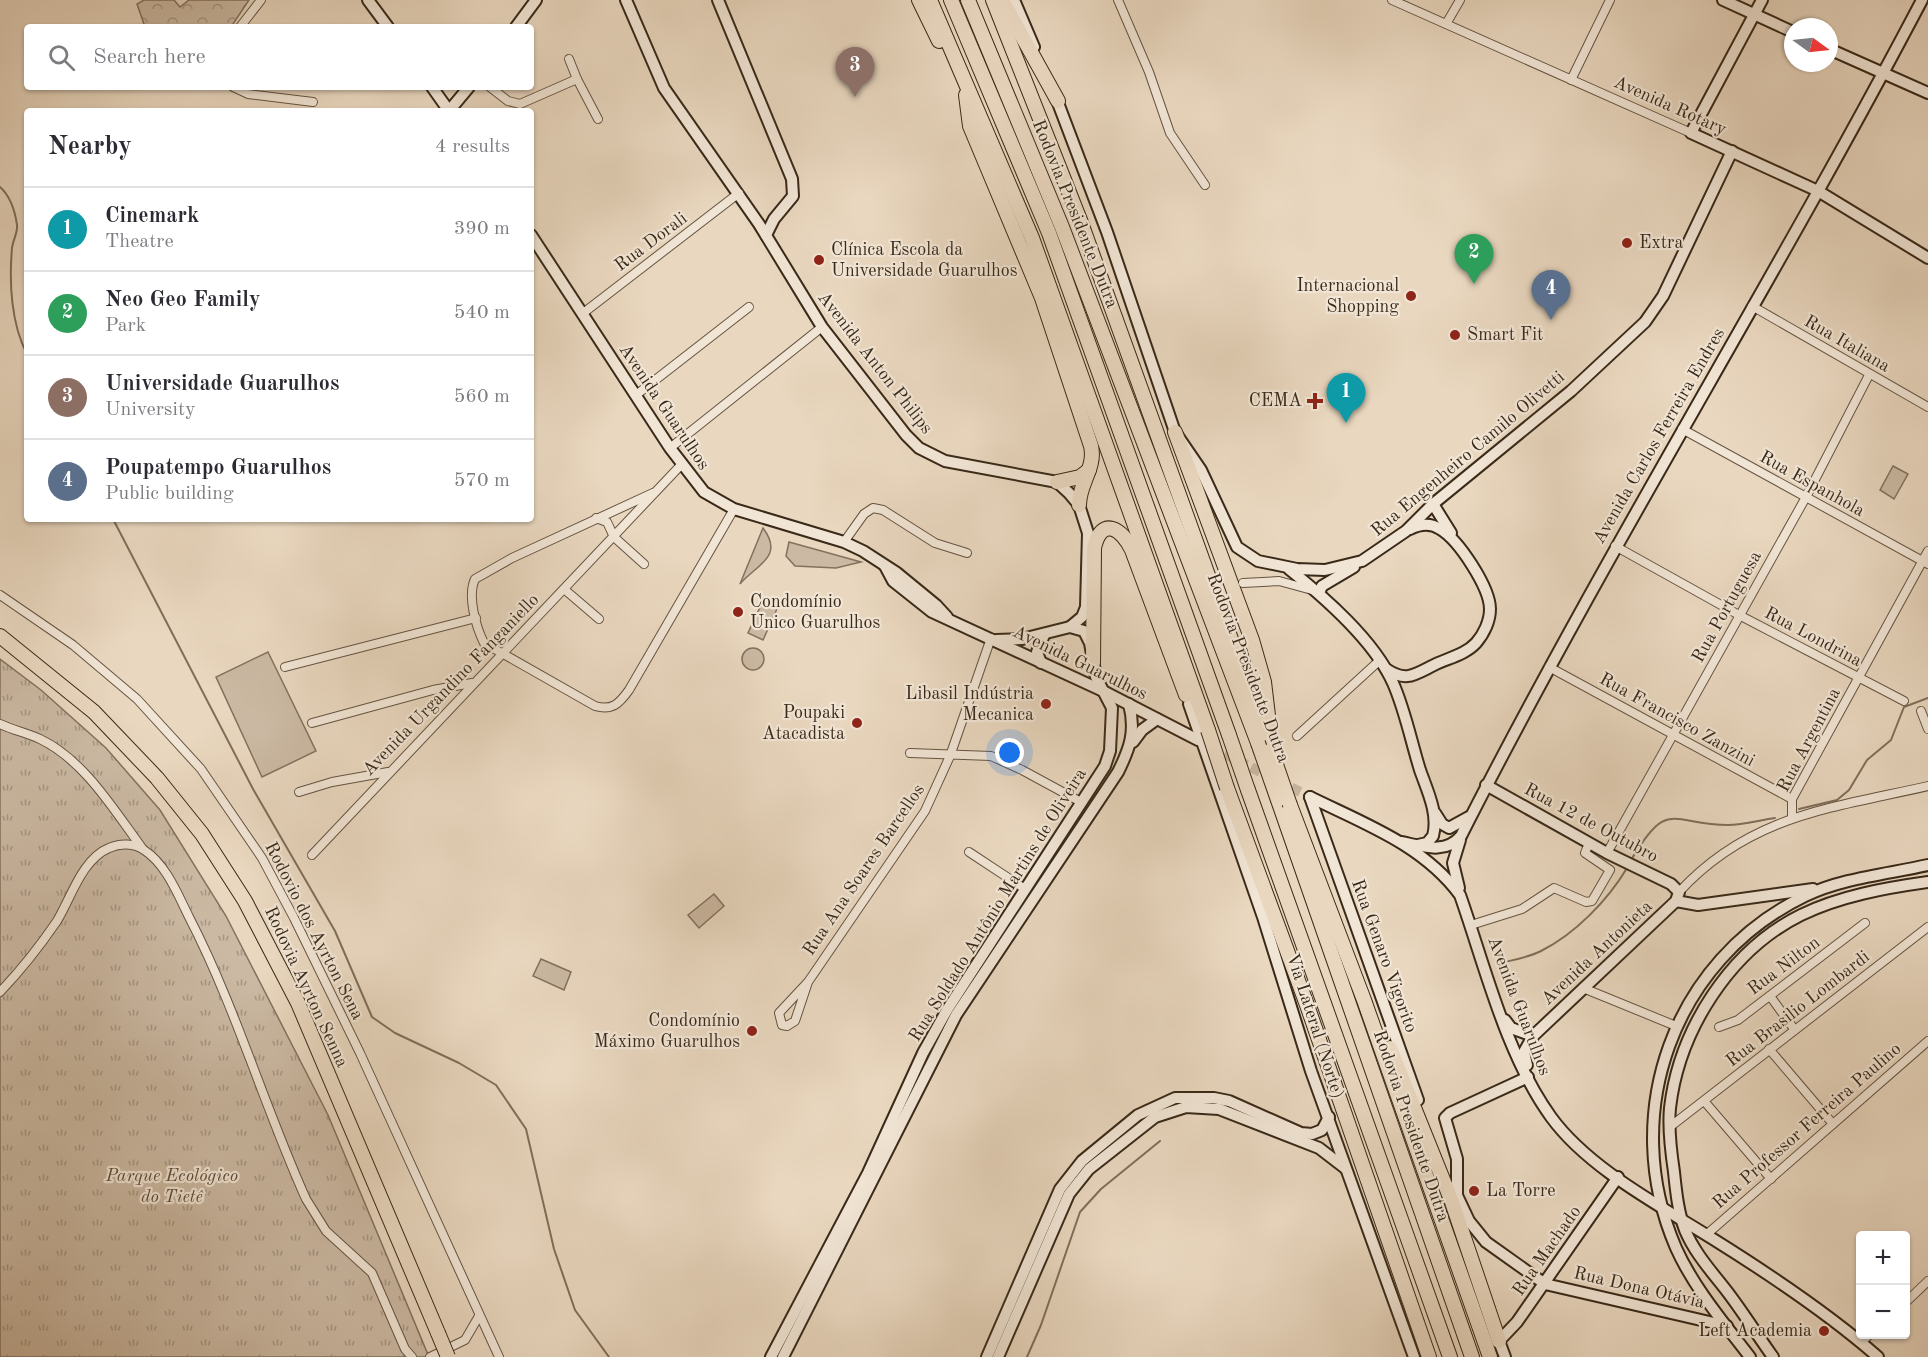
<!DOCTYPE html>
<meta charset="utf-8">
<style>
body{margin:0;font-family:"Old Standard TT",serif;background:#f2f2f3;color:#2b2b33}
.controls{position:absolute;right:18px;bottom:18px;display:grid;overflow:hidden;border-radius:6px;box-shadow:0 2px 4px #0004}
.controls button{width:54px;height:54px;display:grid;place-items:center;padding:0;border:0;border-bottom:2px solid #e1e1e2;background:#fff;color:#2b2b33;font:30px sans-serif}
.compass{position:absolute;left:1784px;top:18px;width:54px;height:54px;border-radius:50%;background:#fff;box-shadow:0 2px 4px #0004;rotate:105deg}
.you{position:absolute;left:1010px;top:753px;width:21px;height:21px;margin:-15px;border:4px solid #fff;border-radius:50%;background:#1a73e8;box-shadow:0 0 0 9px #1a73e833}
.badge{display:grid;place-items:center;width:39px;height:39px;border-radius:50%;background:#8f2418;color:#fff;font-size:20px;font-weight:700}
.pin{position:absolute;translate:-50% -50px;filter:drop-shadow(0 2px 3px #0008)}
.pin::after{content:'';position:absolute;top:32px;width:21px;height:18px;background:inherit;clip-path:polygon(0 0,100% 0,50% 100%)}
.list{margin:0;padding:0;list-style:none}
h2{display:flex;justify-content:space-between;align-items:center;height:78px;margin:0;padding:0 24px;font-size:26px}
h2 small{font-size:20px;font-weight:400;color:#7c7c81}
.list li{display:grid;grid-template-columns:39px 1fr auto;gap:18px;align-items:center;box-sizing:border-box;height:84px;padding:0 24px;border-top:2px solid #e1e1e2}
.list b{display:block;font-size:22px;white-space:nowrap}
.list p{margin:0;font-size:20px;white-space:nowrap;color:#7c7c81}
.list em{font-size:20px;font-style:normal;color:#7c7c81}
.icon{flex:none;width:33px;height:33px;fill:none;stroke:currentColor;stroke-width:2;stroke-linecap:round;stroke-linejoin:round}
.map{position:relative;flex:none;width:1928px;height:1357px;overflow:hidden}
.search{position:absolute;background:#fff;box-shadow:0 2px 4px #0004;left:24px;top:24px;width:510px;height:66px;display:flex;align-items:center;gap:15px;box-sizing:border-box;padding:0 21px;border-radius:6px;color:#7c7c81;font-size:22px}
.panel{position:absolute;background:#fff;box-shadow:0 2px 4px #0004;left:24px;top:108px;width:510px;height:414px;border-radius:6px}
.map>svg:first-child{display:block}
.green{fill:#cbb9a3;stroke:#82715e;stroke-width:1.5}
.forest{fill:url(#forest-crowns);stroke:#82715e;stroke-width:1.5}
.park{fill:url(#park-tufts);stroke:#82715e;stroke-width:1.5}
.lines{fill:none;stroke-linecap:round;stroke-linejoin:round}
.stream{stroke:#7f6e5a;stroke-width:2}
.secondary-tunnel{stroke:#c6b49e;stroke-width:10;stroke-dasharray:10 5;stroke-linecap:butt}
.street-casing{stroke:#655442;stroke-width:10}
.secondary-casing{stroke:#392918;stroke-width:14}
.highway-casing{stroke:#392918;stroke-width:16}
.street{stroke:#f1e5d5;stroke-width:8}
.secondary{stroke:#f1e5d5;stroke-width:10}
.highway{stroke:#e9d7bf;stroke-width:14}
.highway-bridge-casing{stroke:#392918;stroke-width:16;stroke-linecap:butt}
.highway-bridge{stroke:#e9d7bf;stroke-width:14}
.poi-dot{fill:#8f2418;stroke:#f1e5d5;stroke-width:2}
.labels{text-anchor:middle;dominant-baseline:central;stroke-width:4.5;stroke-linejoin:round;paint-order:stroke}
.street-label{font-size:18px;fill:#392918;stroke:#f1e5d5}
.poi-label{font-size:18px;fill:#392918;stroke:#f1e5d5;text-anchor:end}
.park-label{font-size:18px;font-style:italic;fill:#5e4d3b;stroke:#f1e5d5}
</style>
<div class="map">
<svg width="1928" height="1357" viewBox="0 0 1928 1357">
<defs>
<pattern id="forest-crowns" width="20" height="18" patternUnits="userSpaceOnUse" patternTransform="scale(1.5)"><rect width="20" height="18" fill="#cbb9a3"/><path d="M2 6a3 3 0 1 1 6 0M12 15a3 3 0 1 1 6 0" fill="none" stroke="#a69684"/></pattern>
<pattern id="park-tufts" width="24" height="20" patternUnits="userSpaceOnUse" patternTransform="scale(1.5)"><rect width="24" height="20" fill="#cbb9a3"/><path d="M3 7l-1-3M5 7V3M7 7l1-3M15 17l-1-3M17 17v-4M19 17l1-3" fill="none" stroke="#a69684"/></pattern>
</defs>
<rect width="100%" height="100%" fill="#e9d7bf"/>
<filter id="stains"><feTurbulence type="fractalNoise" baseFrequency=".00333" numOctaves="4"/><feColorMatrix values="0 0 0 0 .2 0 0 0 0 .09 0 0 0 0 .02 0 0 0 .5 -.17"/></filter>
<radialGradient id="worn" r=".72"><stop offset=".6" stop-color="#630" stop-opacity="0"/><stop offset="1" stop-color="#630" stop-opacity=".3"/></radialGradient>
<g class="green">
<polygon points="1893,466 1908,474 1894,499 1880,490"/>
<path d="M763,528C785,557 756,565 740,584Z"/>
<polygon points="789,542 861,562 836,568 795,566 786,556"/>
<polygon points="762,603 777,609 763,640 748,633"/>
<circle cx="753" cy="659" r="11"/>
<polygon points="268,652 316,751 262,777 216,677"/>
<polygon points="714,894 724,906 699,928 688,915"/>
<polygon points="541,959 571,972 564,990 533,976"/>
</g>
<polygon class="forest" points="144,0 174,0 180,7 189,0 249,0 231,27 145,27 137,4"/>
<polygon class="park" points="0,659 41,690 106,748 160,810 226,916 328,1115 429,1357 0,1357"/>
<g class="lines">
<g class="stream">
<path d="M0,187C10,196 15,211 17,225C18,232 13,240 12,248C9,282 11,324 27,354"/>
<polyline points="113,519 253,789 335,931 372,1017 395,1033 459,1063 496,1085 526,1129 554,1249 575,1310 609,1357"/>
<polyline points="1799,809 1837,800 1849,790 1867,760 1891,740 1904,707 1928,698"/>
<path d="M1631,860C1668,798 1670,824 1728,825C1743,825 1760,820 1775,818"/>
<path d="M1497,964C1511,960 1528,958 1541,951C1575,934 1608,900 1627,868"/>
<polyline points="1027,1357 1041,1325 1080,1212 1101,1189 1160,1141"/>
</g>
<polyline class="secondary-tunnel" points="1211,747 1310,797"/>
<g class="street-casing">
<g id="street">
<polyline points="1118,0 1149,72 1170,133 1205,185"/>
<polyline points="1392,0 1691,133"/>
<polyline points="1446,24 1460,0"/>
<polyline points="240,27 261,0"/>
<polyline points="569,59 577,79"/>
<polyline points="1571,80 1610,0"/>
<polyline points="233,87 248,94 313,102"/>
<polyline points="490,87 508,101 520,104 577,79 598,119"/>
<polyline points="1752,306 1928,407"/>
<polyline points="582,314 739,193"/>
<polyline points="636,395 749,307"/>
<polyline points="1682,429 1928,564"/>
<polyline points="670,448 822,327"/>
<path d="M653,493L512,558L475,579C467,596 476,627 484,643L595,706C612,711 619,704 629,690L734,509"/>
<polyline points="596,518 607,522 614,537 644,564"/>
<polyline points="844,542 864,514 873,508 883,510 935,543 967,553"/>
<polyline points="1615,546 1739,615 1904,701"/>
<polyline points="1243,583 1279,581 1312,590"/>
<polyline points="564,589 599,619"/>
<polyline points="0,595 73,645 137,699 201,769 262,858 294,918 360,1053 499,1357"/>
<polyline points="285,667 476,618"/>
<polyline points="1549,667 1792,799"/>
<polyline points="1921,711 1928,729"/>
<polyline points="312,723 433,690 472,683"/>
<path d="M0,724C13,730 27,733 40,739C84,760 114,810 142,848"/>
<polyline points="1297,736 1380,660"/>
<polyline points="910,753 991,756 1022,770 1081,802"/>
<polyline points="299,792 332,782 388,772"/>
<polyline points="1792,818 1792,799 1928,551"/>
<polyline points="969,852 1025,889"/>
<polyline points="1607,853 1806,497 1869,375"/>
<polyline points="312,855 681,465"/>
<path d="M1679,892C1750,815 1832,808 1928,786"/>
<polyline points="1471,925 1522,909 1554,888 1586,902 1592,901 1610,870 1585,853 1589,843"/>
<polyline points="808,982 795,1021 787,1026 782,1025 779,1013 808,982 925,811 950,756 991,638"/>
<polyline points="1583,988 1676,1026"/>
<path d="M0,992C21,970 40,946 57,921C71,898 82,859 109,848C120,843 134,843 144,850C166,864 178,895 189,917C236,1008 264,1106 306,1199L326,1231L372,1273L405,1349L412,1357"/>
<polyline points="1770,996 1794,1029"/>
<polyline points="1719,1027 1738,1020 1865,923"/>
<polyline points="1769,1049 1833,1124"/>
<polyline points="1705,1102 1771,1179"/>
<polyline points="1671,1126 1928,927"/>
<polyline points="1706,1235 1928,1041"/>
<polyline points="1906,1302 1928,1281"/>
<polyline points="1862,1342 1870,1334"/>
<polyline points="430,1357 465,1340 479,1316"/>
</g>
</g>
<g class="secondary-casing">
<g id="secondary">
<polyline points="368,0 388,27"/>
<polyline points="626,0 664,88 759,224 822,327 906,435 919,448 945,461 1057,482 1069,493 1079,505 1088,533 1086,607 1082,617 1070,627"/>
<polyline points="718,0 792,179 793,196 774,219 766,235"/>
<polyline points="1014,0 1034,47"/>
<polyline points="1723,0 1793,32"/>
<polyline points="1762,0 1691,133 1818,191 1928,258"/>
<polyline points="516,27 536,0"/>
<polyline points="1829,49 1928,93"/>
<polyline points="432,87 449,111 469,87"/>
<polyline points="1055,95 1107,232 1175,432 1201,470 1237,547 1258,561 1297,569 1325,570 1362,561 1406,531 1433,504 1571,391 1645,322 1663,296 1732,151"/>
<polyline points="531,235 670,448 704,492 734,509 844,542 863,551 897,573 936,605 947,617"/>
<polyline points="1433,504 1451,533"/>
<polyline points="885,566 893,581 932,612 1103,691 1198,740"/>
<path d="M1289,569C1324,597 1374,640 1393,683C1405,710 1411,741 1420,770C1427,790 1439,814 1433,836L1427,843L1418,845"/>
<polyline points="1319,593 1322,586 1354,567"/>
<polyline points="1041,663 1037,652 1044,635"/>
<path d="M1386,669C1407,683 1415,674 1436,664C1449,658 1466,654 1476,643C1484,634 1490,621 1490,609C1490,588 1459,540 1440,529C1431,523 1420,524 1410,529"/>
<polyline points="1189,704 1263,917 1311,1071 1414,1357"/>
<polyline points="1133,742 1142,730 1157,719"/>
<polyline points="1486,785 1607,853 1671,884 1679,892 1676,901 1533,1036 1524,1052 1527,1065"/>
<path d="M1310,797C1365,824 1423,845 1460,895C1485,966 1506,1055 1551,1117C1588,1168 1659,1205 1713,1239C1769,1274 1828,1313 1878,1357"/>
<polyline points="1310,797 1418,1100"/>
<polyline points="1435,813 1442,824 1449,828 1469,817"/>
<path d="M1401,842C1422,846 1445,855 1461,836C1605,552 1774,282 1922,0"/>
<polyline points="1459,888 1453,863 1460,840"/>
<polyline points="1676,901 1698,905 1813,889"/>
<polyline points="1505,1020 1511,1028 1533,1036"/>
<polyline points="1453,1187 1469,1221 1486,1242 1545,1284 1727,1326"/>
<polyline points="1457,1194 1457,1159 1445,1118 1450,1113 1528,1077"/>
<polyline points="771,1357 868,1173 923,1053 947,1010 1105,766 1110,751 1112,708 1096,677 1090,643 1084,631 1070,627 1022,639 996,640"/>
<path d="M783,1357L956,1015L1118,772C1130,748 1136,731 1129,704"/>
<polyline points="987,1357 1060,1189 1082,1161 1138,1115 1175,1098 1214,1098 1229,1101 1301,1133 1312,1134 1322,1130 1329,1117"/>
<polyline points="998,1357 1069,1194 1089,1169 1155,1117 1186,1107 1219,1109 1319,1148 1345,1168"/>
<polyline points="1505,1357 1499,1341 1517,1322 1618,1177"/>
<path d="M1750,1357C1724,1323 1694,1288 1676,1248C1618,1114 1673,960 1805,896C1842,878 1888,874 1928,865"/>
<path d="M1773,1357C1758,1336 1744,1314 1729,1294C1713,1273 1695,1254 1685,1230C1678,1212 1676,1191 1674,1172C1671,1152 1668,1129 1670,1108C1679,1030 1730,950 1801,915C1840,896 1885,888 1928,882"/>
</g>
</g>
<g class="highway-casing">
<g id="highway">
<polyline points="919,0 939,41"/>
<polyline points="930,0 1032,238 1208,730"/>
<polyline points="951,0 1049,233 1229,735"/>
<polyline points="968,0 1062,227 1258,743"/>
<polyline points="993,0 1080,220 1271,750"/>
<polyline points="1002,0 1058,101"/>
<path d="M966,95L970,126L1042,298L1091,446C1096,468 1079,483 1079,505"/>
<polyline points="1175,432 1252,640 1264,682 1270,732"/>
<polyline points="1057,482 1080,477 1089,470"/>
<polyline points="0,636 94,712 157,778 202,834 245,901 298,1003 438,1333"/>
<path d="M1093,663L1094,548C1101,516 1122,528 1132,550L1186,695"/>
<polyline points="1227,788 1307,1005 1429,1357"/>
<polyline points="1248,790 1450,1357"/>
<polyline points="1278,800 1472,1357"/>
<polyline points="1290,805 1364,1000 1490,1357"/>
<polyline points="1390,1048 1452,1202 1499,1341"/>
</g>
</g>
<use href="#street" class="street"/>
<use href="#secondary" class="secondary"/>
<use href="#highway" class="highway"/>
<g class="highway-bridge-casing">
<g id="highway-bridge">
<polyline points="1208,730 1227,788"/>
<polyline points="1229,735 1248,790"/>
<polyline points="1258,743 1278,800"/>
<polyline points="1271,750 1290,805"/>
<polyline points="438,1333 448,1357"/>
</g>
</g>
<use href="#highway-bridge" class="highway-bridge"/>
</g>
<g class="poi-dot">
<circle cx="1627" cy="243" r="6"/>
<circle cx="819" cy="260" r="6"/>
<circle cx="1411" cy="296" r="6"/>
<circle cx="1455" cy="335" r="6"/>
<path d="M1312 392h6v6h6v6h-6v6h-6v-6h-6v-6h6z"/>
<circle cx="738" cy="612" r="6"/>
<circle cx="1046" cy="704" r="6"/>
<circle cx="857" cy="723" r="6"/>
<circle cx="752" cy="1031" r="6"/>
<circle cx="1474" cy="1191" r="6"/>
<circle cx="1824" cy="1331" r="6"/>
</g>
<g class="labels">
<g class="street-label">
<text transform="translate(1670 106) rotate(24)">Avenida Rotary</text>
<text transform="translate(1075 214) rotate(68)">Rodovia Presidente Dutra</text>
<text transform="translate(651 242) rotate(-37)">Rua Dorali</text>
<text transform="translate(1847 344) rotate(30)">Rua Italiana</text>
<text transform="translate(875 363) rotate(52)">Avenida Anton Philips</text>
<text transform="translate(664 407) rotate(56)">Avenida Guarulhos</text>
<text transform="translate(1659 436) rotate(-60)">Avenida Carlos Ferreira Endres</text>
<text transform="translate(1468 454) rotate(-40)">Rua Engenheiro Camilo Olivetti</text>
<text transform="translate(1812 484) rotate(29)">Rua Espanhola</text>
<text transform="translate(1727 607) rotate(-61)">Rua Portuguesa</text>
<text transform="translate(1813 637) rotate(28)">Rua Londrina</text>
<text transform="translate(1080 663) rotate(26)">Avenida Guarulhos</text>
<text transform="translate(1248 668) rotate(69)">Rodovia Presidente Dutra</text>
<text transform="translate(451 685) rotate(-46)">Avenida Urgandino Fanganiello</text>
<text transform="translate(1677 720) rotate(29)">Rua Francisco Zanzini</text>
<text transform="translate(1809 740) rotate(-62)">Rua Argentina</text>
<text transform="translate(1591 823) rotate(28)">Rua 12 de Outubro</text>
<text transform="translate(864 870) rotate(-56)">Rua Ana Soares Barcellos</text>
<text transform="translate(998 905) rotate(-58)">Rua Soldado Antônio Martins de Oliveira</text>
<text transform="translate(314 931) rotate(63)">Rodovio dos Ayrton Sena</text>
<text transform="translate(1597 953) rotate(-43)">Avenida Antonieta</text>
<text transform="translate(1384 956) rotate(70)">Rua Genaro Vigorito</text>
<text transform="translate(1784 966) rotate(-37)">Rua Nilton</text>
<text transform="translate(306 987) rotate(65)">Rodovia Ayrton Senna</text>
<text transform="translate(1519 1006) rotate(69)">Avenida Guarulhos</text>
<text transform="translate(1798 1009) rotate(-38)">Rua Brasilio Lombardi</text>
<text transform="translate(1315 1026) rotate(72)">Via Lateral (Norte)</text>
<text transform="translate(1411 1126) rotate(71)">Rodovia Presidente Dutra</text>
<text transform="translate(1807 1126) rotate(-41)">Rua Professor Ferreira Paulino</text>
<text transform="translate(1547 1251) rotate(-55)">Rua Machado</text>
<text transform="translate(1639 1288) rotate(13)">Rua Dona Otávia</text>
</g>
<g class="poi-label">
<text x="1639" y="243" text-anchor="start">Extra</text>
<text x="831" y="250" text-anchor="start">Clínica Escola da<tspan x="831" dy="21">Universidade Guarulhos</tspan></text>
<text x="1399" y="286">Internacional<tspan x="1399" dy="21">Shopping</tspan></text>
<text x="1467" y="335" text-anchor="start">Smart Fit</text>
<text x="1302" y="401">CEMA</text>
<text x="750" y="602" text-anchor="start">Condomínio<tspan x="750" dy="21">Unico Guarulhos</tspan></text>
<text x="1034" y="694">Libasil Indústria<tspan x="1034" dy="21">Mecanica</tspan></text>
<text x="845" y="713">Poupaki<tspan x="845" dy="21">Atacadista</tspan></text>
<text x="740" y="1021">Condomínio<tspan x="740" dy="21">Máximo Guarulhos</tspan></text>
<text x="1486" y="1191" text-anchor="start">La Torre</text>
<text x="1812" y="1331">Left Academia</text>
</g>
<g class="park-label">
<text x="172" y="1176">Parque Ecológico<tspan x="172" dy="21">do Tietê</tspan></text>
</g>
</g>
<rect width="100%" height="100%" filter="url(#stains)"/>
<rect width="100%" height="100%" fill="url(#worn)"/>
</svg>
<div class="controls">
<button>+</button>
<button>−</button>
</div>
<svg class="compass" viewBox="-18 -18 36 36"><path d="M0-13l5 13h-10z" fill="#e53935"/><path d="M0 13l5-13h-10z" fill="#7c7c81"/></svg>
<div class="you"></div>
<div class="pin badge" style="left:1346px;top:423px;background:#0f9aa8">1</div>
<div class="pin badge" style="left:1474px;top:284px;background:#2e9e5b">2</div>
<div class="pin badge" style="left:855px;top:97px;background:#8d6e63">3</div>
<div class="pin badge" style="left:1551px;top:320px;background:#5c6f8a">4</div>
<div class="search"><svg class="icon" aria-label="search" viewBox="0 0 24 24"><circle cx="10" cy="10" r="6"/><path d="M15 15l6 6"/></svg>Search here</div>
<section class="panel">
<h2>Nearby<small>4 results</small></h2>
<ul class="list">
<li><span class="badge" style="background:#0f9aa8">1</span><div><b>Cinemark</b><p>Theatre</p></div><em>390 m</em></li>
<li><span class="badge" style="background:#2e9e5b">2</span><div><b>Neo Geo Family</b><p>Park</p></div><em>540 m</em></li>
<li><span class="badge" style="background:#8d6e63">3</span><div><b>Universidade Guarulhos</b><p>University</p></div><em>560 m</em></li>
<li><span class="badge" style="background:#5c6f8a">4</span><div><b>Poupatempo Guarulhos</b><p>Public building</p></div><em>570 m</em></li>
</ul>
</section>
</div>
